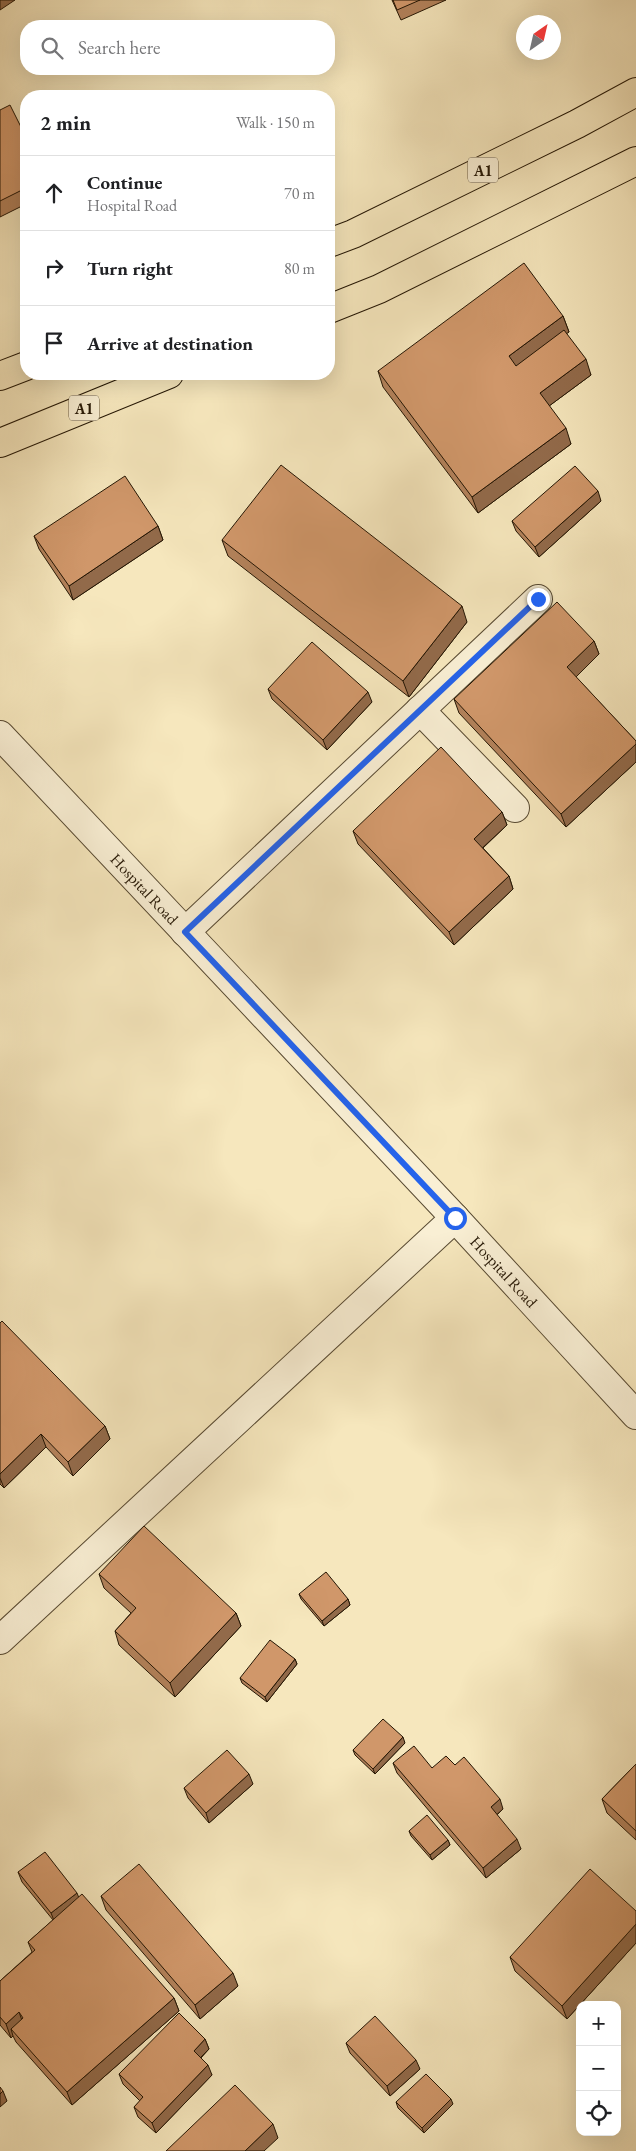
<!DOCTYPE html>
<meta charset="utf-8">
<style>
body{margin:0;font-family:"EB Garamond",serif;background:#f2f2f2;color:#202124}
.controls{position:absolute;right:15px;bottom:15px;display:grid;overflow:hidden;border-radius:10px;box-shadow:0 5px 20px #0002}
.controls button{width:45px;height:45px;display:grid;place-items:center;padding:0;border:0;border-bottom:1px solid #e0e0e0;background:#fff;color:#202124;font:25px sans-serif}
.compass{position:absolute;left:516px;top:15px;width:45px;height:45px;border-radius:50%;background:#fff;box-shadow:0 5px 20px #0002;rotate:34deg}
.stop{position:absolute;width:15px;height:15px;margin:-11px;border:4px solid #2563eb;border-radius:50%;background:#fff}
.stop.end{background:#2563eb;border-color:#fff;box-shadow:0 1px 5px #0008}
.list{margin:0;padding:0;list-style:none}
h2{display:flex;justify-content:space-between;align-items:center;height:65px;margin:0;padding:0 20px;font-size:21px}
h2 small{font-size:16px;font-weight:400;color:#757577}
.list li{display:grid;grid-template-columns:32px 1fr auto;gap:15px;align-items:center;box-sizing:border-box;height:75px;padding:0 20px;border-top:1px solid #e0e0e0}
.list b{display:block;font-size:19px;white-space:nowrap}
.list p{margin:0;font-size:16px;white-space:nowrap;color:#757577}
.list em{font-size:16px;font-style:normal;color:#757577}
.icon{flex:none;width:28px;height:28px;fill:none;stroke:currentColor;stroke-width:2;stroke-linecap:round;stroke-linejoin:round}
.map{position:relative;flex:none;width:636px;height:2151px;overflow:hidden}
.search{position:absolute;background:#fff;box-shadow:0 5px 20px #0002;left:20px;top:20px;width:315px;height:55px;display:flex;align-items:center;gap:12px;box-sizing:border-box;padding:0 18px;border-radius:20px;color:#757577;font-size:19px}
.panel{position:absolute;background:#fff;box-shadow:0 5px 20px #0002;left:20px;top:90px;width:315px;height:290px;border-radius:20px}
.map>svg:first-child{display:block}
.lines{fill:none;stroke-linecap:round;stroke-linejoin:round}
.minor-casing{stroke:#584a32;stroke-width:30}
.highway-casing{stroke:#241604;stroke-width:30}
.minor{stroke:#f9efd4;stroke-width:28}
.highway{stroke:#f6e7bd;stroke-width:28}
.wall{fill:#b3825b;stroke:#241604}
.shaded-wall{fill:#926a4a;stroke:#241604}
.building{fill:#d0976a;stroke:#241604}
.route{stroke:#2563eb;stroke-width:6}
.labels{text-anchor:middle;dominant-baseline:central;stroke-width:4;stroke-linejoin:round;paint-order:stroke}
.shield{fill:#f9efd4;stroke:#645742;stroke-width:1}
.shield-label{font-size:15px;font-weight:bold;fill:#241604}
.street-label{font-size:16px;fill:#241604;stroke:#f9efd4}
</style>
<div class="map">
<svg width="636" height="2151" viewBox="0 0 636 2151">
<rect width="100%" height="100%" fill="#f6e7bd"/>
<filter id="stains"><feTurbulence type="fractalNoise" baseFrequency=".004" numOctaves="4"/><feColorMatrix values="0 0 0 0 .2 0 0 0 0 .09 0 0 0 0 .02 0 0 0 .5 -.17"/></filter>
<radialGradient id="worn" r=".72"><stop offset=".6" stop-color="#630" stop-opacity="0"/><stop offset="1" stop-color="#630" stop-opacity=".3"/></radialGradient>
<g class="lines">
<g class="minor-casing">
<g id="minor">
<polyline points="420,710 515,808"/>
<path id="s1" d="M0,735L455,1218L636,1415"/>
<polyline points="185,932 538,599"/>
<polyline points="0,1640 455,1218"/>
</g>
</g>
<g class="highway-casing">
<g id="highway">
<polyline points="329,243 353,234 577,124 636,92"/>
<polyline points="329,309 379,289 636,161"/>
<polyline points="0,376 26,366"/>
<polyline points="0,443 169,374"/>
</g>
</g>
<use href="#minor" class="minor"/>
<use href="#highway" class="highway"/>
</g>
<g class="wall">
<polygon points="392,0 446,0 401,20"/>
<polygon points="0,110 26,137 26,204 0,217"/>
<polygon points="563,316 569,332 566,333 591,375 549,406 571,444 478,513 383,387 378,371"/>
<polygon points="601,501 539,557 516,531 512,521"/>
<polygon points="158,526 163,540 73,600 39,549 34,536"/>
<polygon points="222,540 467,622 409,697 228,556"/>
<polygon points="594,641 599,654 576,677 636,741 636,762 566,827 459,713 454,699"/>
<polygon points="268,689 372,702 327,750 272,699"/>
<polygon points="502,812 507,825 483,848 509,876 513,889 454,945 358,844 353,831"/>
<polygon points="0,1323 105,1426 110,1439 73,1476 46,1447 4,1488 0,1484"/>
<polygon points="99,1574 236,1613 241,1626 175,1697 119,1645 115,1631 131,1613 104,1588"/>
<polygon points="299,1594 348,1599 350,1605 324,1626 301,1599"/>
<polygon points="295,1659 297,1664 267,1702 242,1683 240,1678"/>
<polygon points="405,1743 375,1774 355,1755 353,1750"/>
<polygon points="393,1763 432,1768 455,1765 503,1809 497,1815 521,1849 486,1878 397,1773"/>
<polygon points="636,1764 636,1840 607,1813 602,1799"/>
<polygon points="253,1784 209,1823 188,1798 184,1788"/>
<polygon points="409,1831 448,1840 450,1845 432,1860 411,1836"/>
<polygon points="18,1872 79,1897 174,1998 179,2011 72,2105 16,2042 13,2036 11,2038 0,2025 0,1981 32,1952 28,1942 53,1920 22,1882"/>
<polygon points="101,1896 238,1986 200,2019 106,1910"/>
<polygon points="636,1911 636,1943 567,2019 515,1971 510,1957"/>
<polygon points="205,2039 209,2049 201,2058 212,2075 156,2133 138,2117 134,2107 140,2101 123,2084 119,2074"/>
<polygon points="346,2043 420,2069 390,2096 350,2053"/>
<polygon points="396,2102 453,2104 424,2133 398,2108"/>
</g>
<g class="shaded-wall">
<polygon points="0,0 15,0 0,10"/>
<polygon points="563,316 569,332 514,372 509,356"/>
<polygon points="586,359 591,375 545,409 540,393"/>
<polygon points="566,428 571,444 478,513 472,497"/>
<polygon points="598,491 601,501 539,557 535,547"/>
<polygon points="158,526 163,540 73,600 69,586"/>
<polygon points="462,606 467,622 409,697 403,681"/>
<polygon points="594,641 599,654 572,681 567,667"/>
<polygon points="368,692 372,702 327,750 323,740"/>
<polygon points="636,744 636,762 566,827 561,814"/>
<polygon points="502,812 507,825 478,852 474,839"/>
<polygon points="509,876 513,889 454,945 449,932"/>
<polygon points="105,1426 110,1439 73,1476 68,1462"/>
<polygon points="41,1434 46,1447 4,1488 0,1478 0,1474"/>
<polygon points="348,1599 350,1605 324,1626 322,1621"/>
<polygon points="236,1613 241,1626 175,1697 170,1683"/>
<polygon points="295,1659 297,1664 267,1702 265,1697"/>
<polygon points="403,1737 405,1743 375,1774 373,1769"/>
<polygon points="249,1774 253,1784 209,1823 206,1813"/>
<polygon points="500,1799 503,1809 494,1817 491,1807"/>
<polygon points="517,1839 521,1849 486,1878 483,1868"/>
<polygon points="448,1840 450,1845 432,1860 430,1855"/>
<polygon points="77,1893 81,1903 55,1923 51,1913"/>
<polygon points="636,1924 636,1943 567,2019 562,2006"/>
<polygon points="233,1973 238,1986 200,2019 195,2005"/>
<polygon points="174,1998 179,2011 72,2105 67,2092"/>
<polygon points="19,2012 24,2026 11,2029 13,2036 11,2038 6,2024"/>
<polygon points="205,2039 209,2049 197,2061 194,2051"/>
<polygon points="416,2060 420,2069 390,2096 387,2086"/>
<polygon points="208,2065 212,2075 156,2133 152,2123"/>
<polygon points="3,2091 7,2101 0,2107 0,2094"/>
<polygon points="451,2099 453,2104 424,2133 422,2128"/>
<polygon points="273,2124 278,2138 264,2151 245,2151"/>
</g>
<g class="building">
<polygon points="393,0 420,0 397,10"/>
<polygon points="10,105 26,137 26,188 0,201 0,110"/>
<polygon points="524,263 563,316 509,356 516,366 564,330 586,359 540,393 566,428 472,497 378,371"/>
<polygon points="281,465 462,606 403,681 222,540"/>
<polygon points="575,466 598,491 535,547 512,521"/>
<polygon points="125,476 158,526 69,586 34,536"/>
<polygon points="557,602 594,641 567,667 636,741 636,744 561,814 454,699"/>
<polygon points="312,642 368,692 323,740 268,689"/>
<polygon points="441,747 502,812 474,839 509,876 449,932 353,831"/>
<polygon points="2,1321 105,1426 68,1462 41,1434 0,1474 0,1323"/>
<polygon points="144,1526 236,1613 170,1683 115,1631 136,1608 99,1574"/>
<polygon points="326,1572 348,1599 322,1621 299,1594"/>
<polygon points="270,1640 295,1659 265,1697 240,1678"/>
<polygon points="383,1719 403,1737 373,1769 353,1750"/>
<polygon points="414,1746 432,1768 446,1756 455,1765 464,1757 500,1799 491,1807 517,1839 483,1868 393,1763"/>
<polygon points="227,1750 249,1774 206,1813 184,1788"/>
<polygon points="636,1764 636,1831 602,1799"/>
<polygon points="427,1815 448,1840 430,1855 409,1831"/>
<polygon points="45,1852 77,1893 51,1913 18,1872"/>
<polygon points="139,1864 233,1973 195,2005 101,1896"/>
<polygon points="590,1869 636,1911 636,1924 562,2006 510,1957"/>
<polygon points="82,1894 174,1998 67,2092 11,2029 23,2018 19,2012 6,2024 0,2017 0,1981 35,1950 28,1942"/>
<polygon points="179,2013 205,2039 194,2051 208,2065 152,2123 134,2107 143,2097 119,2074"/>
<polygon points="375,2016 416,2060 387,2086 346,2043"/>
<polygon points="426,2074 451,2099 422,2128 396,2102"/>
<polygon points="235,2085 273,2124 245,2151 166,2151"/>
<polygon points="0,2087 3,2091 0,2094"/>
</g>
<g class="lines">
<polyline class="route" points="455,1218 185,932 538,599"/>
</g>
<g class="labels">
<g class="shield">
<rect x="468" y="157.5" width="30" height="25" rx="4"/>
<rect x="69" y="395.5" width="30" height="25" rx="4"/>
</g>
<g class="shield-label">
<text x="483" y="170">A1</text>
<text x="84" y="408">A1</text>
</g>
<g class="street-label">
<text stroke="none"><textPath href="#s1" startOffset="211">Hospital Road</textPath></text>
<text stroke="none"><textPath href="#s1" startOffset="736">Hospital Road</textPath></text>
</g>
</g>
<rect width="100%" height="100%" filter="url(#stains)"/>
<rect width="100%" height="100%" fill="url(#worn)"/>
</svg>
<div class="controls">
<button>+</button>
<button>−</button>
<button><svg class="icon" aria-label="locate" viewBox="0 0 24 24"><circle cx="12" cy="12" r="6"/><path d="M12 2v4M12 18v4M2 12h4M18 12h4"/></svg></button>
</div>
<svg class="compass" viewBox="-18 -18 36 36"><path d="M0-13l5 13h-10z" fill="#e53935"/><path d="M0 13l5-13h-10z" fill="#757577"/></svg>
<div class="stop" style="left:455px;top:1218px"></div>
<div class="stop end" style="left:538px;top:599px"></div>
<div class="search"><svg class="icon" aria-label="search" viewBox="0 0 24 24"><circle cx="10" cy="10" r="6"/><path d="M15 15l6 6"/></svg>Search here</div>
<section class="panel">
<h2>2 min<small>Walk · 150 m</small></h2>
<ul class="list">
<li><svg class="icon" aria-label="ahead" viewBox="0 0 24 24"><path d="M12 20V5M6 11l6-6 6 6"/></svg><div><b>Continue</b><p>Hospital Road</p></div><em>70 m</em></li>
<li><svg class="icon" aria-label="right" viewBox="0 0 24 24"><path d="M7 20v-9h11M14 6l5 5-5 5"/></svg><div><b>Turn right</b></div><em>80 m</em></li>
<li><svg class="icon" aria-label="arrive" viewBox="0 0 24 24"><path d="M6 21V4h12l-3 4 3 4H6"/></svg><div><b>Arrive at destination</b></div></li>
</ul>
</section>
</div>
